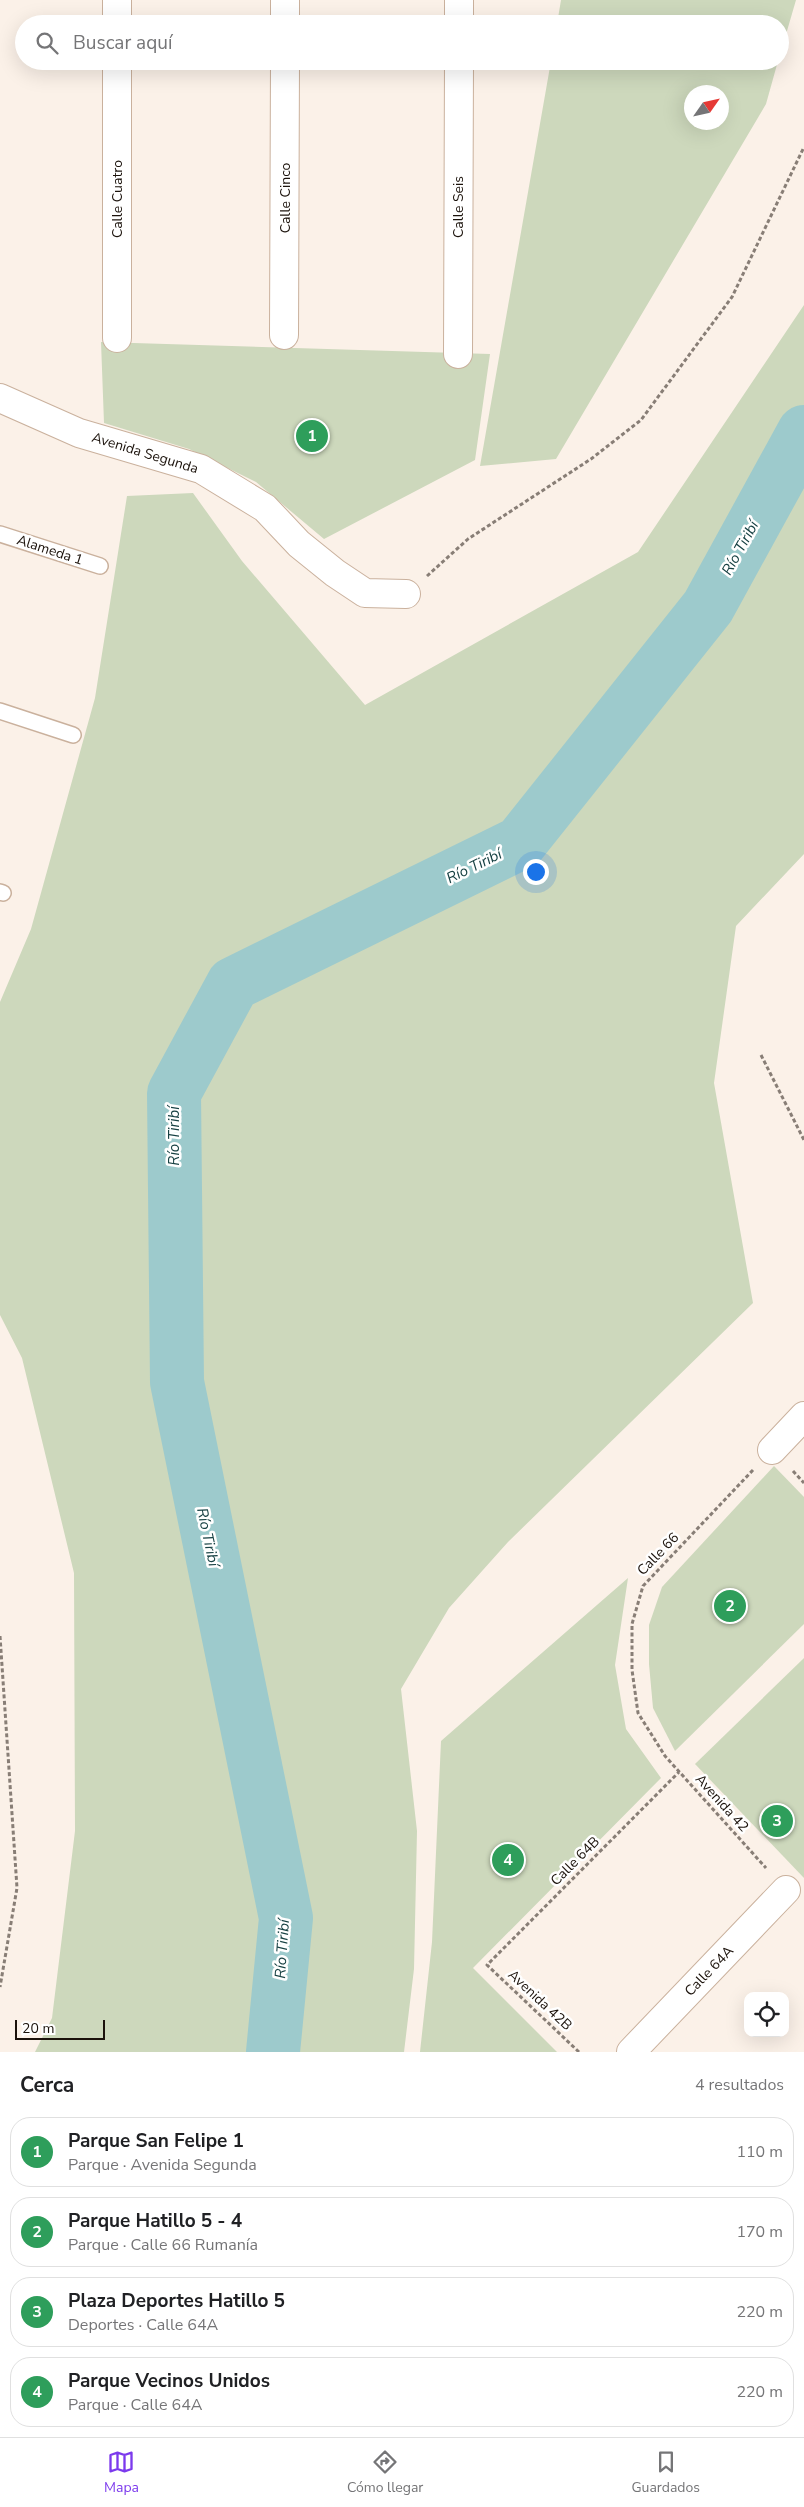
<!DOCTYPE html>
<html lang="es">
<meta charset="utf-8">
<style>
body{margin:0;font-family:"Nunito Sans",sans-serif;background:#f2f2f2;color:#202124}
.controls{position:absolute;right:15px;bottom:15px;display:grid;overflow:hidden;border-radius:10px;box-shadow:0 5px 20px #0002}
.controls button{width:45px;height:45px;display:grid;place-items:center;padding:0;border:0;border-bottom:1px solid #e0e0e0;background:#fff;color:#202124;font:25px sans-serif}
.compass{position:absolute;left:684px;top:85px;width:45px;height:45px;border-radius:50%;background:#fff;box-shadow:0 5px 20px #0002;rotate:56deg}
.scale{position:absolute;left:15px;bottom:12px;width:90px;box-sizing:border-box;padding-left:5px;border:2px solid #1b120b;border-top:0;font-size:14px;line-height:18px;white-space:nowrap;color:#1b120b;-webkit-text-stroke:4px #fff;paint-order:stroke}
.you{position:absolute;left:535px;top:871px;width:18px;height:18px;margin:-12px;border:4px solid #fff;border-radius:50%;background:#1a73e8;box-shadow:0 0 0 8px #1a73e833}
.badge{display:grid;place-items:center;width:32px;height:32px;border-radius:50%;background:#7c3aed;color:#fff;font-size:16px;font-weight:700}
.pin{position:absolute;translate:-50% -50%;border:2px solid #fff;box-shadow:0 1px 5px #0006}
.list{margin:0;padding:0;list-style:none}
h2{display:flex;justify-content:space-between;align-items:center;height:65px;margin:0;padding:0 20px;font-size:21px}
h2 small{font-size:16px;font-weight:400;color:#757577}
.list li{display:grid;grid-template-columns:32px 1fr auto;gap:15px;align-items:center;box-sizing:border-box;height:70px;margin:0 10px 10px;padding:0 10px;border:1px solid #e0e0e0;border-radius:20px}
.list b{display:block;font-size:19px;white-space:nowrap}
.list p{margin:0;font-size:16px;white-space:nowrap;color:#757577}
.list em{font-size:16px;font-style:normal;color:#757577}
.icon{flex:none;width:28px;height:28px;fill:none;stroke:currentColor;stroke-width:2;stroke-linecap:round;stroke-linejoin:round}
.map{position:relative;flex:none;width:804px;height:2052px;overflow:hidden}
.search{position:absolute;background:#fff;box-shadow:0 5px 20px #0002;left:15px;right:15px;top:15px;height:55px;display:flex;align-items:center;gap:12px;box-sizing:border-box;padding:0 18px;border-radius:28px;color:#757577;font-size:19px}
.sheet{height:385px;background:#fff}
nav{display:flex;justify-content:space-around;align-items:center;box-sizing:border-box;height:70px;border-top:1px solid #e0e0e0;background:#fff;font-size:14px;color:#757577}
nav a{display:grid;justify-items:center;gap:2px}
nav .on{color:#7c3aed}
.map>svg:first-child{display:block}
.green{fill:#cdd8bc;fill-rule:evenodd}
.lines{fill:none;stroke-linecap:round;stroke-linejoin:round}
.river{stroke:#9dcacc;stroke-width:54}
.service-casing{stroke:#cab19d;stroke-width:18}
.minor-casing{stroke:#cab19d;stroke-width:30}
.path{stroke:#887e76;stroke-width:3;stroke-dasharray:4 2.5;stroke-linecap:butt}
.service{stroke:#fff;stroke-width:15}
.minor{stroke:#fff;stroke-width:28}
.labels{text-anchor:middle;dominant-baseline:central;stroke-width:5;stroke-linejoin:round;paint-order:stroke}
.street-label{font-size:14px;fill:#1b120b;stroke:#fff}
.water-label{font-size:15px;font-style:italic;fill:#174143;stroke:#fff}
</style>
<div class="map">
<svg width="804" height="2052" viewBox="0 0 804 2052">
<rect width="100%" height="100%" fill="#fbf1e8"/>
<g class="green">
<polygon points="561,0 796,0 780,55 780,24 557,24"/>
<path d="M551,61H778L766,104L556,459L480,466ZM692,92H722V122H692Z"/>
<polygon points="804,305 804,854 736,926 714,1083 753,1303 508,1542 449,1608 401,1689 417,1831 414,1969 404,2052 35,2052 52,2018 75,1831 74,1573 22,1358 0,1315 0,1002 31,929 95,698 127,496 193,493 242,561 365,705 638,552"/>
<polygon points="101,342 490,354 475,460 324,539 256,482 189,449 104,423"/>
<polygon points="774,1466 804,1497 804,1624 675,1751 653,1708 649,1664 649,1625 662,1587"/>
<polygon points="628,1578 615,1665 626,1729 661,1778 473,1968 557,2052 420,2052 432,1942 441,1741"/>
<polygon points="804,1658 804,1878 695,1764"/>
</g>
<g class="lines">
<polyline class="river" points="273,2052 286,1918 177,1382 174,1093 233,984 520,843 708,607 804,432"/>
<g class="service-casing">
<g id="service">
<polyline points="0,534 100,566"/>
<polyline points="0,711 73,735"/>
<polyline points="0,892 3,893"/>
</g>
</g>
<g class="minor-casing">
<g id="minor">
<polyline points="117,24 117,0"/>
<polyline points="285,24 285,0"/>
<polyline points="459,24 459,0"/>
<polyline points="284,335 285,61"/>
<polyline points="117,338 117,61"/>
<polyline points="458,354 459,61"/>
<polyline points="0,398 79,433 201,469 265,508 299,544 335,573 365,593 406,594"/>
<polyline points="772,1450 804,1416"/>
<polyline points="631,2052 786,1890"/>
</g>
</g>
<g class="path">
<polyline points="427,576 468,539 591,459 641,420 732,297 804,147"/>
<polyline points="761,1055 804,1140"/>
<polyline points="753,1470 643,1586 632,1624 632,1670 638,1713 665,1756 766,1868"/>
<polyline points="793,1471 804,1483"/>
<polyline points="0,1636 17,1888 0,1987"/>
<polyline points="579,2052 487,1965 679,1772"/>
</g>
<use href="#service" class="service"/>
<use href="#minor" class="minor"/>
</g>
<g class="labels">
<g class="street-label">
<text transform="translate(285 198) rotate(-90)">Calle Cinco</text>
<text transform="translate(117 199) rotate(-90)">Calle Cuatro</text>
<text transform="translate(458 207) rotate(-90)">Calle Seis</text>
<text transform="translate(145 453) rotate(17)">Avenida Segunda</text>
<text transform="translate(50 550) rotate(18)">Alameda 1</text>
<text transform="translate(658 1554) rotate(-46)">Calle 66</text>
<text transform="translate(722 1803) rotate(48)">Avenida 42</text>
<text transform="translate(575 1861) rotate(-45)">Calle 64B</text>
<text transform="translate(709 1971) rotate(-46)">Calle 64A</text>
<text transform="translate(540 2000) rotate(43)">Avenida 42B</text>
</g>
<g class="water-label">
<text transform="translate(740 548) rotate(-61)">Río Tiribí</text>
<text transform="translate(474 866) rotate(-26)">Río Tiribí</text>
<text transform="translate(174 1136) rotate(-90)">Río Tiribí</text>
<text transform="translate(208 1537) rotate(78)">Río Tiribí</text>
<text transform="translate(282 1949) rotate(-86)">Río Tiribí</text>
</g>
</g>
</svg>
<div class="controls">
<button><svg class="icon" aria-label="locate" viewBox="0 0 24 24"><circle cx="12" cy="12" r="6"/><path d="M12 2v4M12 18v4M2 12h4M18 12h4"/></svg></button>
</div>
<svg class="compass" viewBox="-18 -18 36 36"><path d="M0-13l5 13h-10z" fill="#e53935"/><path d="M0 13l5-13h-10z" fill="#757577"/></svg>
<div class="scale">20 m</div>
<div class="you"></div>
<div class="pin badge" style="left:312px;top:436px;background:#2e9e5b">1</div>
<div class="pin badge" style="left:730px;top:1606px;background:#2e9e5b">2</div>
<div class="pin badge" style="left:777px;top:1821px;background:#2e9e5b">3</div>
<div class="pin badge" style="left:508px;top:1860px;background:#2e9e5b">4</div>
<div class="search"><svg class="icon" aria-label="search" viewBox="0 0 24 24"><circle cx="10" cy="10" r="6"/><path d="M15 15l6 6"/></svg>Buscar aquí</div>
</div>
<section class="sheet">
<h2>Cerca<small>4 resultados</small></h2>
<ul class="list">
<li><span class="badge" style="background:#2e9e5b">1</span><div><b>Parque San Felipe 1</b><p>Parque · Avenida Segunda</p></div><em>110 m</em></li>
<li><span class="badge" style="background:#2e9e5b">2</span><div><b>Parque Hatillo 5 - 4</b><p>Parque · Calle 66 Rumanía</p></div><em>170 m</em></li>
<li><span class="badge" style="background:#2e9e5b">3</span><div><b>Plaza Deportes Hatillo 5</b><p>Deportes · Calle 64A</p></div><em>220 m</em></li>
<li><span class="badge" style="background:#2e9e5b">4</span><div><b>Parque Vecinos Unidos</b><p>Parque · Calle 64A</p></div><em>220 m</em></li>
</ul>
</section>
<nav>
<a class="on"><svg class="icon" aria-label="map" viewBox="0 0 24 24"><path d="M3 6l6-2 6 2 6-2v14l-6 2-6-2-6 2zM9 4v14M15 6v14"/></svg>Mapa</a>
<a><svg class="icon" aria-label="directions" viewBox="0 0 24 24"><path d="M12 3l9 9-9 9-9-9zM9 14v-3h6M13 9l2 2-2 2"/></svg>Cómo llegar</a>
<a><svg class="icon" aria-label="saved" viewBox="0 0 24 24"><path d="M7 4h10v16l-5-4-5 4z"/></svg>Guardados</a>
</nav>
